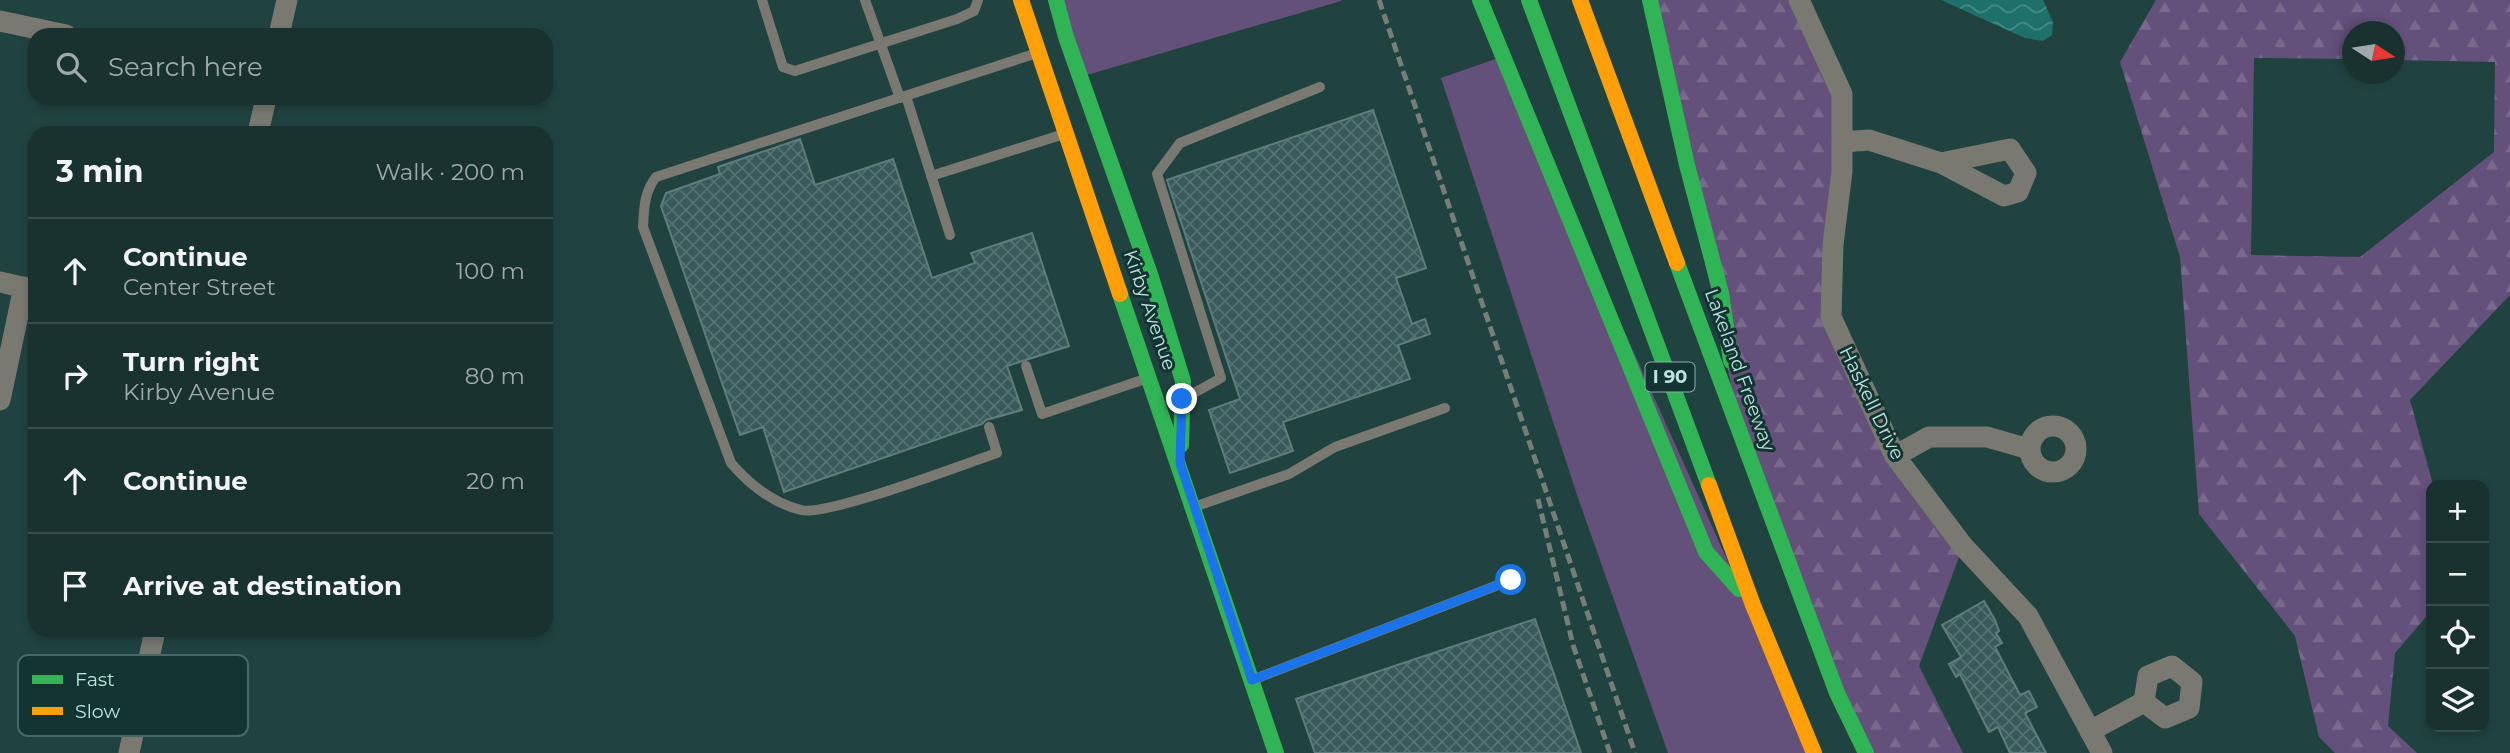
<!DOCTYPE html>
<meta charset="utf-8">
<style>
body{margin:0;font-family:Montserrat,sans-serif;background:#223a38;color:#f1f3f6}
.controls{position:absolute;right:21px;bottom:21px;display:grid;overflow:hidden;border-radius:14px;box-shadow:0 4px 10px #0003}
.controls button{width:63px;height:63px;display:grid;place-items:center;padding:0;border:0;border-bottom:2px solid #374d4c;background:#193230;color:#f1f3f6;font:35px sans-serif}
.compass{position:absolute;left:2342px;top:21px;width:63px;height:63px;border-radius:50%;background:#193230;box-shadow:0 4px 10px #0003;rotate:102deg}
.stop{position:absolute;width:21px;height:21px;margin:-16px;border:5px solid #1a73e8;border-radius:50%;background:#fff}
.stop.end{background:#1a73e8;border-color:#fff;box-shadow:0 2px 7px #0008}
.list{margin:0;padding:0;list-style:none}
h2{display:flex;justify-content:space-between;align-items:center;height:91px;margin:0;padding:0 28px;font-size:30px}
h2 small{font-size:23px;font-weight:400;color:#9faaab}
.list li{display:grid;grid-template-columns:46px 1fr auto;gap:21px;align-items:center;box-sizing:border-box;height:105px;padding:0 28px;border-top:2px solid #374d4c}
.list b{display:block;font-size:26px;white-space:nowrap}
.list p{margin:0;font-size:23px;white-space:nowrap;color:#9faaab}
.list em{font-size:23px;font-style:normal;color:#9faaab}
.icon{flex:none;width:38px;height:38px;fill:none;stroke:currentColor;stroke-width:2;stroke-linecap:round;stroke-linejoin:round}
.map{position:relative;flex:none;width:2510px;height:753px;overflow:hidden}
.search{position:absolute;background:#193230;box-shadow:0 4px 10px #0003;left:28px;top:28px;width:525px;height:77px;display:flex;align-items:center;gap:18px;box-sizing:border-box;padding:0 24px;border-radius:21px;color:#9faaab;font-size:26px}
.panel{position:absolute;background:#193230;box-shadow:0 4px 10px #0003;left:28px;top:126px;width:525px;height:511px;border-radius:21px}
.map>svg:first-child{display:block}
.grass{fill:#63507b}
.forest{fill:url(#forest-firs);fill-rule:evenodd}
.water{fill:url(#water-waves)}
.building{fill:url(#building-cross-hatch);stroke:#5f7d7e;stroke-width:2}
.lines{fill:none;stroke-linecap:round;stroke-linejoin:round}
.lane{stroke:#797972;stroke-width:10}
.street{stroke:#797972;stroke-width:21}
.fast{stroke:#30b455;stroke-width:16}
.slow{stroke:#ff9f0a;stroke-width:16}
.rail{stroke:#767e79;stroke-width:5;stroke-dasharray:10 5;stroke-linecap:butt}
.route{stroke:#1a73e8;stroke-width:9}
.labels{text-anchor:middle;dominant-baseline:central;stroke-width:6;stroke-linejoin:round;paint-order:stroke}
.shield{fill:#133431;stroke:#8baeab;stroke-width:2}
.shield-label{font-size:18px;font-weight:bold;fill:#bfe3df}
.street-label{font-size:19px;fill:#bfe3df;stroke:#133431}
.key{fill:#133431;stroke:#476965;stroke-width:2}
.key-label{font-size:19px;fill:#bfe3df}
</style>
<div class="map">
<svg width="2510" height="753" viewBox="0 0 2510 753">
<defs>
<pattern id="forest-firs" width="22" height="20" patternUnits="userSpaceOnUse" patternTransform="scale(1.75)"><rect width="22" height="20" fill="#63507b"/><path d="M5 1l3.5 6h-7zM16 11l3.5 6h-7z" fill="#78698d"/></pattern>
<pattern id="water-waves" width="16" height="10" patternUnits="userSpaceOnUse" patternTransform="scale(1.75)"><rect width="16" height="10" fill="#1e706a"/><path d="M0 5q4-4 8 0t8 0" fill="none" stroke="#478b86"/></pattern>
<pattern id="building-cross-hatch" width="8" height="8" patternUnits="userSpaceOnUse" patternTransform="scale(1.75)"><rect width="8" height="8" fill="#3a595a"/><path d="M0 0l8 8M0 8l8-8" fill="none" stroke="#557171"/></pattern>
</defs>
<rect width="100%" height="100%" fill="#214340"/>
<g class="grass">
<polygon points="1056,0 1341,0 1341,1 1080,77"/>
<polygon points="1501,57 1814,753 1668,753 1577,495 1441,78"/>
</g>
<g class="forest">
<polygon points="1650,0 1799,0 1842,94 1831,317 1885,439 1963,546 1919,666 1963,753 1866,753 1741,432"/>
<path d="M2156,0H2510V295L2410,400L2433,485L2431,611L2395,653L2388,726L2417,753H2335L2319,737L2295,636L2199,514L2180,257L2120,62ZM2352,32H2394L2395,60L2495,62L2494,152L2360,257L2251,255L2254,58L2352,59Z"/>
</g>
<polygon class="water" points="1941,0 2043,0 2053,22 2052,35 2043,41 2025,38"/>
<g class="building">
<polygon points="1373,110 1426,268 1396,278 1412,324 1425,319 1430,334 1398,345 1410,379 1283,422 1293,451 1230,473 1209,410 1240,399 1167,180"/>
<polygon points="800,139 815,185 893,159 932,278 975,263 971,253 1032,233 1069,346 1007,366 1022,410 986,420 982,424 784,492 763,427 740,435 661,206 666,193 720,174 718,167"/>
<polygon points="1984,601 1995,620 1999,631 1996,633 2002,643 1995,647 2020,695 2029,691 2037,707 2025,713 2046,753 2010,753 1998,727 1989,732 1960,674 1956,677 1949,664 1961,657 1942,625"/>
<polygon points="1535,619 1581,753 1315,753 1296,699"/>
</g>
<g class="lines">
<g class="lane">
<polyline points="762,0 783,67 795,71 957,19 974,11 978,0"/>
<polyline points="865,0 900,98"/>
<polyline points="906,96 950,235"/>
<polyline points="931,176 1064,134"/>
<polyline points="1026,366 1042,414 1148,378"/>
<polyline points="1185,398 1221,378 1157,174 1180,143 1320,87"/>
<path d="M989,427L997,453C964,464 826,517 801,510C772,503 750,485 731,463L643,227C644,209 644,192 656,177L1037,53"/>
<polyline points="1194,507 1289,474 1335,447 1445,408"/>
<polyline points="1255,679 1511,580"/>
</g>
<g class="street">
<polyline points="1799,0 1842,94 1842,171 1833,245 1831,317 1895,456 1963,546 2028,616 2102,753"/>
<polyline points="0,21 66,35"/>
<polyline points="279,35 287,0"/>
<polyline points="258,133 266,98"/>
<polyline points="1842,142 1869,140 1941,163 2004,196 2018,192 2026,173 2010,149 1941,163"/>
<polyline points="0,282 35,290"/>
<polyline points="0,400 24,287"/>
<circle cx="2053" cy="449" r="23"/>
<polyline points="1895,456 1929,437 1987,437 2029,449"/>
<polygon points="2172,666 2192,682 2189,708 2165,718 2144,702 2148,676"/>
<polyline points="2090,731 2144,702"/>
<polyline points="129,753 155,630"/>
</g>
<g class="fast">
<polyline points="1056,0 1066,37 1151,277 1183,381 1181,445"/>
<polyline points="1480,0 1706,552 1739,589"/>
<polyline points="1529,0 1709,485"/>
<polyline points="1650,0 1687,165 1721,293 1731,361"/>
<polyline points="1677,263 1837,693 1866,753"/>
<polyline points="1120,294 1276,753"/>
</g>
<g class="slow">
<polyline points="1021,0 1120,294"/>
<polyline points="1580,0 1677,263"/>
<polyline points="1709,485 1753,605 1814,753"/>
</g>
<g class="rail">
<polyline points="1379,0 1635,753"/>
<polyline points="1538,499 1573,645 1610,753"/>
</g>
</g>
<g class="lines">
<polyline class="route" points="1182,399 1180,463 1252,680 1511,580"/>
</g>
<g class="labels">
<rect class="shield" x="1645.5" y="362.5" width="49" height="29" rx="5"/>
<g class="shield-label">
<text x="1670" y="377">I 90</text>
</g>
<g class="street-label">
<text transform="translate(1150 310) rotate(71)">Kirby Avenue</text>
<text transform="translate(1740 370) rotate(70)">Lakeland Freeway</text>
<text transform="translate(1872 403) rotate(64)">Haskell Drive</text>
</g>
</g>
<rect x="18" y="655" width="230" height="81" rx="10" class="key"/>
<rect x="32" y="675" width="31" height="9" fill="#30b455"/>
<rect x="32" y="707" width="31" height="8" fill="#ff9f0a"/>
<g class="key-label">
<text x="75" y="686">Fast</text>
<text x="75" y="718">Slow</text>
</g>
</svg>
<div class="controls">
<button>+</button>
<button>−</button>
<button><svg class="icon" aria-label="locate" viewBox="0 0 24 24"><circle cx="12" cy="12" r="6"/><path d="M12 2v4M12 18v4M2 12h4M18 12h4"/></svg></button>
<button><svg class="icon" aria-label="layers" viewBox="0 0 24 24"><path d="M12 4l9 5-9 5-9-5zM3 14l9 5 9-5"/></svg></button>
</div>
<svg class="compass" viewBox="-18 -18 36 36"><path d="M0-13l5 13h-10z" fill="#e53935"/><path d="M0 13l5-13h-10z" fill="#9faaab"/></svg>
<div class="stop" style="left:1511px;top:580px"></div>
<div class="stop end" style="left:1182px;top:399px"></div>
<div class="search"><svg class="icon" aria-label="search" viewBox="0 0 24 24"><circle cx="10" cy="10" r="6"/><path d="M15 15l6 6"/></svg>Search here</div>
<section class="panel">
<h2>3 min<small>Walk · 200 m</small></h2>
<ul class="list">
<li><svg class="icon" aria-label="ahead" viewBox="0 0 24 24"><path d="M12 20V5M6 11l6-6 6 6"/></svg><div><b>Continue</b><p>Center Street</p></div><em>100 m</em></li>
<li><svg class="icon" aria-label="right" viewBox="0 0 24 24"><path d="M7 20v-9h11M14 6l5 5-5 5"/></svg><div><b>Turn right</b><p>Kirby Avenue</p></div><em>80 m</em></li>
<li><svg class="icon" aria-label="ahead" viewBox="0 0 24 24"><path d="M12 20V5M6 11l6-6 6 6"/></svg><div><b>Continue</b></div><em>20 m</em></li>
<li><svg class="icon" aria-label="arrive" viewBox="0 0 24 24"><path d="M6 21V4h12l-3 4 3 4H6"/></svg><div><b>Arrive at destination</b></div></li>
</ul>
</section>
</div>
